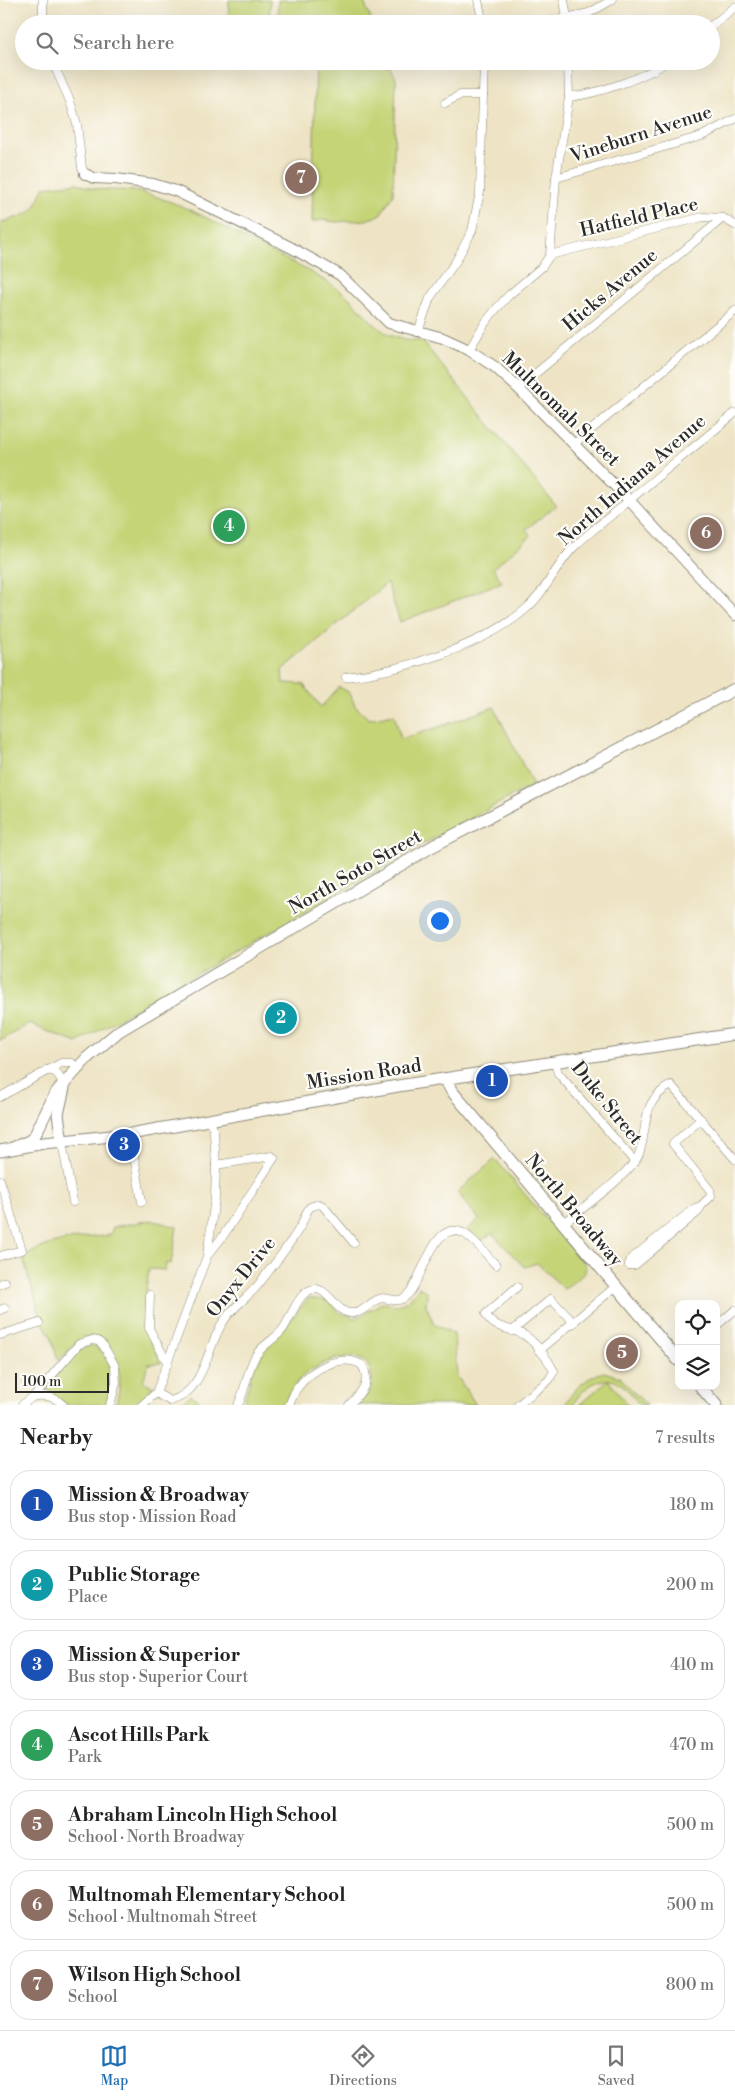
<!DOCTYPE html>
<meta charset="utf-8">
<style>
body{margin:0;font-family:"Libre Bodoni",serif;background:#f2f2f2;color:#222}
.controls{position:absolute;right:15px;bottom:15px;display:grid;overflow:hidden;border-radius:10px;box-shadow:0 5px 20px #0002}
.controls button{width:45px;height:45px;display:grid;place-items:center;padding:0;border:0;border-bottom:1px solid #e0e0e0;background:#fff;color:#222;font:25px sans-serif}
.scale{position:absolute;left:15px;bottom:12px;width:94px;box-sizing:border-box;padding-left:5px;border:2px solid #2b2b2b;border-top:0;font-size:14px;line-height:18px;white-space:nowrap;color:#2b2b2b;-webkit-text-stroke:4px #fdfcf7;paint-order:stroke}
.you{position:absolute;left:439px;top:920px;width:18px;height:18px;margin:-12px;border:4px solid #fff;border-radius:50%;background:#1a73e8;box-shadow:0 0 0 8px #1a73e833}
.badge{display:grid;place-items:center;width:32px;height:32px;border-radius:50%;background:#1f6fb2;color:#fff;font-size:16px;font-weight:700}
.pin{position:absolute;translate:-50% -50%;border:2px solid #fff;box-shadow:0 1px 5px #0006}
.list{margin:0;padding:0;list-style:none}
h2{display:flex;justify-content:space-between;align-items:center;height:65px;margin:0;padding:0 20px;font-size:21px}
h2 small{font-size:16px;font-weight:400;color:#767676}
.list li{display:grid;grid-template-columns:32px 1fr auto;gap:15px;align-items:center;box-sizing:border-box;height:70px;margin:0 10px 10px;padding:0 10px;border:1px solid #e0e0e0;border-radius:20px}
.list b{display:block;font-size:19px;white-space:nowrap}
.list p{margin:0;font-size:16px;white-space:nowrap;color:#767676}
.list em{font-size:16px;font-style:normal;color:#767676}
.icon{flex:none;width:28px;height:28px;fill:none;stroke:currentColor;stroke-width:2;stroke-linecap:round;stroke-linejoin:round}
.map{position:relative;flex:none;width:735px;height:1405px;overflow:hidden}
.search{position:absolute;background:#fff;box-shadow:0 5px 20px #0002;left:15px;right:15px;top:15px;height:55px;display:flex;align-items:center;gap:12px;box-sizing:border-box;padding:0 18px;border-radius:28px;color:#767676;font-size:19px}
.sheet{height:625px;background:#fff}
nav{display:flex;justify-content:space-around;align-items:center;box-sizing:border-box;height:70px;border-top:1px solid #e0e0e0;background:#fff;font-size:14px;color:#767676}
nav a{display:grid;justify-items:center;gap:2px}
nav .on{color:#1f6fb2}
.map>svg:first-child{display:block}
.green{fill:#c5d477;stroke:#788051}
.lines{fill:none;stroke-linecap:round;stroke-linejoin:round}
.street-casing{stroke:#8c8878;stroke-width:9}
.secondary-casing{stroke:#8c8878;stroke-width:12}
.primary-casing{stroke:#8c8878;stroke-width:13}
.street{stroke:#fff;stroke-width:8}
.secondary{stroke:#fff;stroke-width:10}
.primary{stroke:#fff;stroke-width:11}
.labels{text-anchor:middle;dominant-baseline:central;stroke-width:4.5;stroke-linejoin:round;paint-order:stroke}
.street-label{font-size:19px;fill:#2b2b2b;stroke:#fdfcf7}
</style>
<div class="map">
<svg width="735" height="1405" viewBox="0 0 735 1405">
<rect width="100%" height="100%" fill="#fdfcf7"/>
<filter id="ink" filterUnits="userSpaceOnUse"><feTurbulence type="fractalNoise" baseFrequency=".02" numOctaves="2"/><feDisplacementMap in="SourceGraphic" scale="10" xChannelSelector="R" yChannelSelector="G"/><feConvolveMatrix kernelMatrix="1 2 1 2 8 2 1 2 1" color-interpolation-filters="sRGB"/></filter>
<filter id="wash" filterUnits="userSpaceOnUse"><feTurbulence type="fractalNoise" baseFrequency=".0096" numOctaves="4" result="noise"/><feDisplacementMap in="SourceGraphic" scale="20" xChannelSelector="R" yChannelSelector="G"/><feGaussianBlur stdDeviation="1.12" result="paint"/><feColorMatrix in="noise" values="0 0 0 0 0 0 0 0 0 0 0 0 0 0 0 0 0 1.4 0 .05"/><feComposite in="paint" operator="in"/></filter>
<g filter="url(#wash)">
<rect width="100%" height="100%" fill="#eee4c5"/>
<g class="green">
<polygon points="229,0 270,0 269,24 228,24"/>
<polygon points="278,0 363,0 373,24 278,24"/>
<polygon points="316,61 387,61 396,79 393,195 380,215 366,220 336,222 322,220 312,222"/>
<path d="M78,183C97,194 122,187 144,193C180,203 212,220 244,238C267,250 290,261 312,273C321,279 332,284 341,291C370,313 377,343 422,341L556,506L526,529L531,536L493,568L502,582L400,622L387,583L282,670L283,683L303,684L321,707L339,687L350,693L355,706L369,719L394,714L401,739L445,725L494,707L533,785L425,843L77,1043L29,1024L0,1041V223C28,213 33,217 44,187Z"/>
<polygon points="495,1159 586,1266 585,1273 564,1289 537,1263 524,1267 492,1233 480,1242 466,1231 479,1219 457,1192"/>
<path d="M151,1220L177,1227L171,1264L166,1263L165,1270L149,1269L145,1298V1329L161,1363L148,1364L143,1381L154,1387L138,1405H115C121,1390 122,1369 113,1354C110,1348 105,1343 100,1338L83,1337L58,1361L51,1336L42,1322L23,1258C50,1239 78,1239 110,1235L113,1227Z"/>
<path d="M419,1287L427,1292L426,1305L434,1324L454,1334L457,1376L476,1405H357C360,1401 365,1398 367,1394C375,1383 373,1362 358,1358C341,1353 308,1368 298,1381C293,1388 288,1397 285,1405H243L252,1372L264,1351L309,1298L329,1301L340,1313L356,1318L382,1303L397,1305L408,1301Z"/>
<path d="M93,1345C96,1348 103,1351 105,1355C114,1368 112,1391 106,1405H66L47,1389C58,1373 73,1349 93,1345Z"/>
<path d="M604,1372L620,1377L646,1405H640C634,1398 628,1389 621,1384C603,1372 581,1388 573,1405H565C572,1390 588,1376 604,1372Z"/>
<polygon points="608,1380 628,1405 579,1405"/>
<polygon points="191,1395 207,1405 179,1405"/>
</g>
</g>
<g filter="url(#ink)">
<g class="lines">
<g class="street-casing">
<g id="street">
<polyline points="43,0 43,24"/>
<polyline points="478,0 483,24"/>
<polyline points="564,0 568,24"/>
<polyline points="538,24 589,13 612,0"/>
<polyline points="711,26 735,7"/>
<polyline points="52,61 70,101 77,124 82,168 85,174"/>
<path d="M569,97C596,94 645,78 668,61"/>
<polyline points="445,103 460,95 483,95"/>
<polyline points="556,178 702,136 735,119"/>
<polyline points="550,255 703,217 723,218 735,225"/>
<polyline points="418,332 430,298 456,261 472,231 480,192 484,61"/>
<polyline points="469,350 485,323 496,309 509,295 542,267 550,255 556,178 569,97 568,61"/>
<polyline points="518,388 723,218"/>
<polyline points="574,444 735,311"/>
<path d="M346,677C401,671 487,645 528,607C547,590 556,565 574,547C587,534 603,522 618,510C656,477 696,446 735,413"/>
<polyline points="555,1063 558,1073 635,1162"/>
<polyline points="46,1070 56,1072 64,1084"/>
<polyline points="0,1097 61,1063 72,1063 78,1068"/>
<polyline points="130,1134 142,1202"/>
<polyline points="62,1142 73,1202"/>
<polyline points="0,1180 22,1250 0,1256"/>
<path d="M563,1224C581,1209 631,1174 639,1154C649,1126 639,1103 671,1085L735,1159"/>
<polyline points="208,1255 223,1236 274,1158 272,1156 216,1165"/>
<polyline points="629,1265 635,1265 698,1212 701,1206 711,1196 710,1190 673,1144 701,1119"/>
<polyline points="629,1265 631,1259 695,1208 701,1206"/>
<polyline points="0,1284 5,1282"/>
<path d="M517,1287L486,1314C493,1329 507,1327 520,1333C533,1338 548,1359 554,1371L549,1380L518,1405"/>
<polyline points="150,1295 149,1328 168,1364"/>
<polyline points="0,1310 5,1308"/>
<polyline points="716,1326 735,1310"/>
<polyline points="512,1331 551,1299 574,1323"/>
<polyline points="0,1335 39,1323"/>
<polyline points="539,1351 615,1287"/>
<path d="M156,1393L170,1401C205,1392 206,1348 223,1322C234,1305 251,1296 262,1280C275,1263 289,1246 300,1227C304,1221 305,1213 310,1207L319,1204L323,1206L354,1243"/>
<path d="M34,1396C46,1395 54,1396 63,1405"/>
<polyline points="22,1405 34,1396 79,1344 92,1340 98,1341 103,1345 115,1366 116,1383 110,1405"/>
<polyline points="142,1405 156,1393 207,1256 215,1198 216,1165 214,1133 210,1119"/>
<path d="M238,1405C246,1389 247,1370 256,1355C263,1344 276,1339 283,1329C291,1318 299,1288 316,1289C330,1290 337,1315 353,1313C363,1313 370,1302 379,1299C387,1296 394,1303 402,1299C422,1291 431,1216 463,1233C474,1238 487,1256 496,1265"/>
<path d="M289,1405C292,1399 294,1392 298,1387C311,1370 341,1352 362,1365C372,1382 361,1393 349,1405"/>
</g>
</g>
<g class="secondary-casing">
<polyline id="secondary" points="85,174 94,178 116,179 153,184 176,191 290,247 340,275 389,323 443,338 469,350 495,367 518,388 629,500 735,615"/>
</g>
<g class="primary-casing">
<g id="primary">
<polyline points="445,1079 451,1090 679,1361"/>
<polyline points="62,1142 58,1114 64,1088"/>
<polyline points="10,1149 29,1141 34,1137 55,1094 87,1058 119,1031 433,846 735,689"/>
<polyline points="0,1151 44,1143 130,1134 398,1086 735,1034"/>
<polyline points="700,1386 716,1405"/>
</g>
</g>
<use href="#street" class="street"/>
<use href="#secondary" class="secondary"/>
<use href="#primary" class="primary"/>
</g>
</g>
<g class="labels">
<g class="street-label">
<text transform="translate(641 134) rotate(-18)">Vineburn Avenue</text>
<text transform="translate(639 217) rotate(-13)">Hatfield Place</text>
<text transform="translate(610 290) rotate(-40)">Hicks Avenue</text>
<text transform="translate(561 409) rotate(44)">Multnomah Street</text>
<text transform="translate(632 480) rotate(-41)">North Indiana Avenue</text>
<text transform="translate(355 872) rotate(-30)">North Soto Street</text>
<text transform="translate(364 1074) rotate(-9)">Mission Road</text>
<text transform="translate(607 1103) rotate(51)">Duke Street</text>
<text transform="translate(574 1210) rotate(50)">North Broadway</text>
<text transform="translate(241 1277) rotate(-51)">Onyx Drive</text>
</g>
</g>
</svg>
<div class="controls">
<button><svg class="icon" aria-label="locate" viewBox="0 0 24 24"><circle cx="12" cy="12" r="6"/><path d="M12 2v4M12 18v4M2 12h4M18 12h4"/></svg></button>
<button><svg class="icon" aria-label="layers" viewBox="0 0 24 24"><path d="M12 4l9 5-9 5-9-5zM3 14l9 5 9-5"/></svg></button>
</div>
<div class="scale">100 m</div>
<div class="you"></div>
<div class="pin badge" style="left:492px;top:1081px;background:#1a4fb4">1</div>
<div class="pin badge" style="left:281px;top:1018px;background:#0f9aa8">2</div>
<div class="pin badge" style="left:124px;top:1145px;background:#1a4fb4">3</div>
<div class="pin badge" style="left:229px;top:526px;background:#2e9e5b">4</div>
<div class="pin badge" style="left:622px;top:1353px;background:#8d6e63">5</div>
<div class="pin badge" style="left:706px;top:533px;background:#8d6e63">6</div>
<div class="pin badge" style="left:301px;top:178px;background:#8d6e63">7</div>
<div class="search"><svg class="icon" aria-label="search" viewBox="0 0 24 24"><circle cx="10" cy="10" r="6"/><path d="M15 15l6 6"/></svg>Search here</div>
</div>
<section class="sheet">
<h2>Nearby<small>7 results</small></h2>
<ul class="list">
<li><span class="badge" style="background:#1a4fb4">1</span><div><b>Mission &amp; Broadway</b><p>Bus stop · Mission Road</p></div><em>180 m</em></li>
<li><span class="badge" style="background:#0f9aa8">2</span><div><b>Public Storage</b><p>Place</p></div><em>200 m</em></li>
<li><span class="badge" style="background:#1a4fb4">3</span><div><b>Mission &amp; Superior</b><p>Bus stop · Superior Court</p></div><em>410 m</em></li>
<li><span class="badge" style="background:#2e9e5b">4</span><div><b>Ascot Hills Park</b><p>Park</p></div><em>470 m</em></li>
<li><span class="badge" style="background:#8d6e63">5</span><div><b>Abraham Lincoln High School</b><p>School · North Broadway</p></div><em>500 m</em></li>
<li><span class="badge" style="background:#8d6e63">6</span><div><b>Multnomah Elementary School</b><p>School · Multnomah Street</p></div><em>500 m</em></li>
<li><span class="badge" style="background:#8d6e63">7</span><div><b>Wilson High School</b><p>School</p></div><em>800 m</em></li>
</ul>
</section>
<nav>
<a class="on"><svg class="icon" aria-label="map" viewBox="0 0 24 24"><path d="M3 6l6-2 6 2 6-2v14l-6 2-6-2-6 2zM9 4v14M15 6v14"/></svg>Map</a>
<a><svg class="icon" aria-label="directions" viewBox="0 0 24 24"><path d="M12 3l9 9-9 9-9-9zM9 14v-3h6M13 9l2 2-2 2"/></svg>Directions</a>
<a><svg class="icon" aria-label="saved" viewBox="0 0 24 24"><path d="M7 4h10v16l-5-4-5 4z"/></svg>Saved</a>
</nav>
